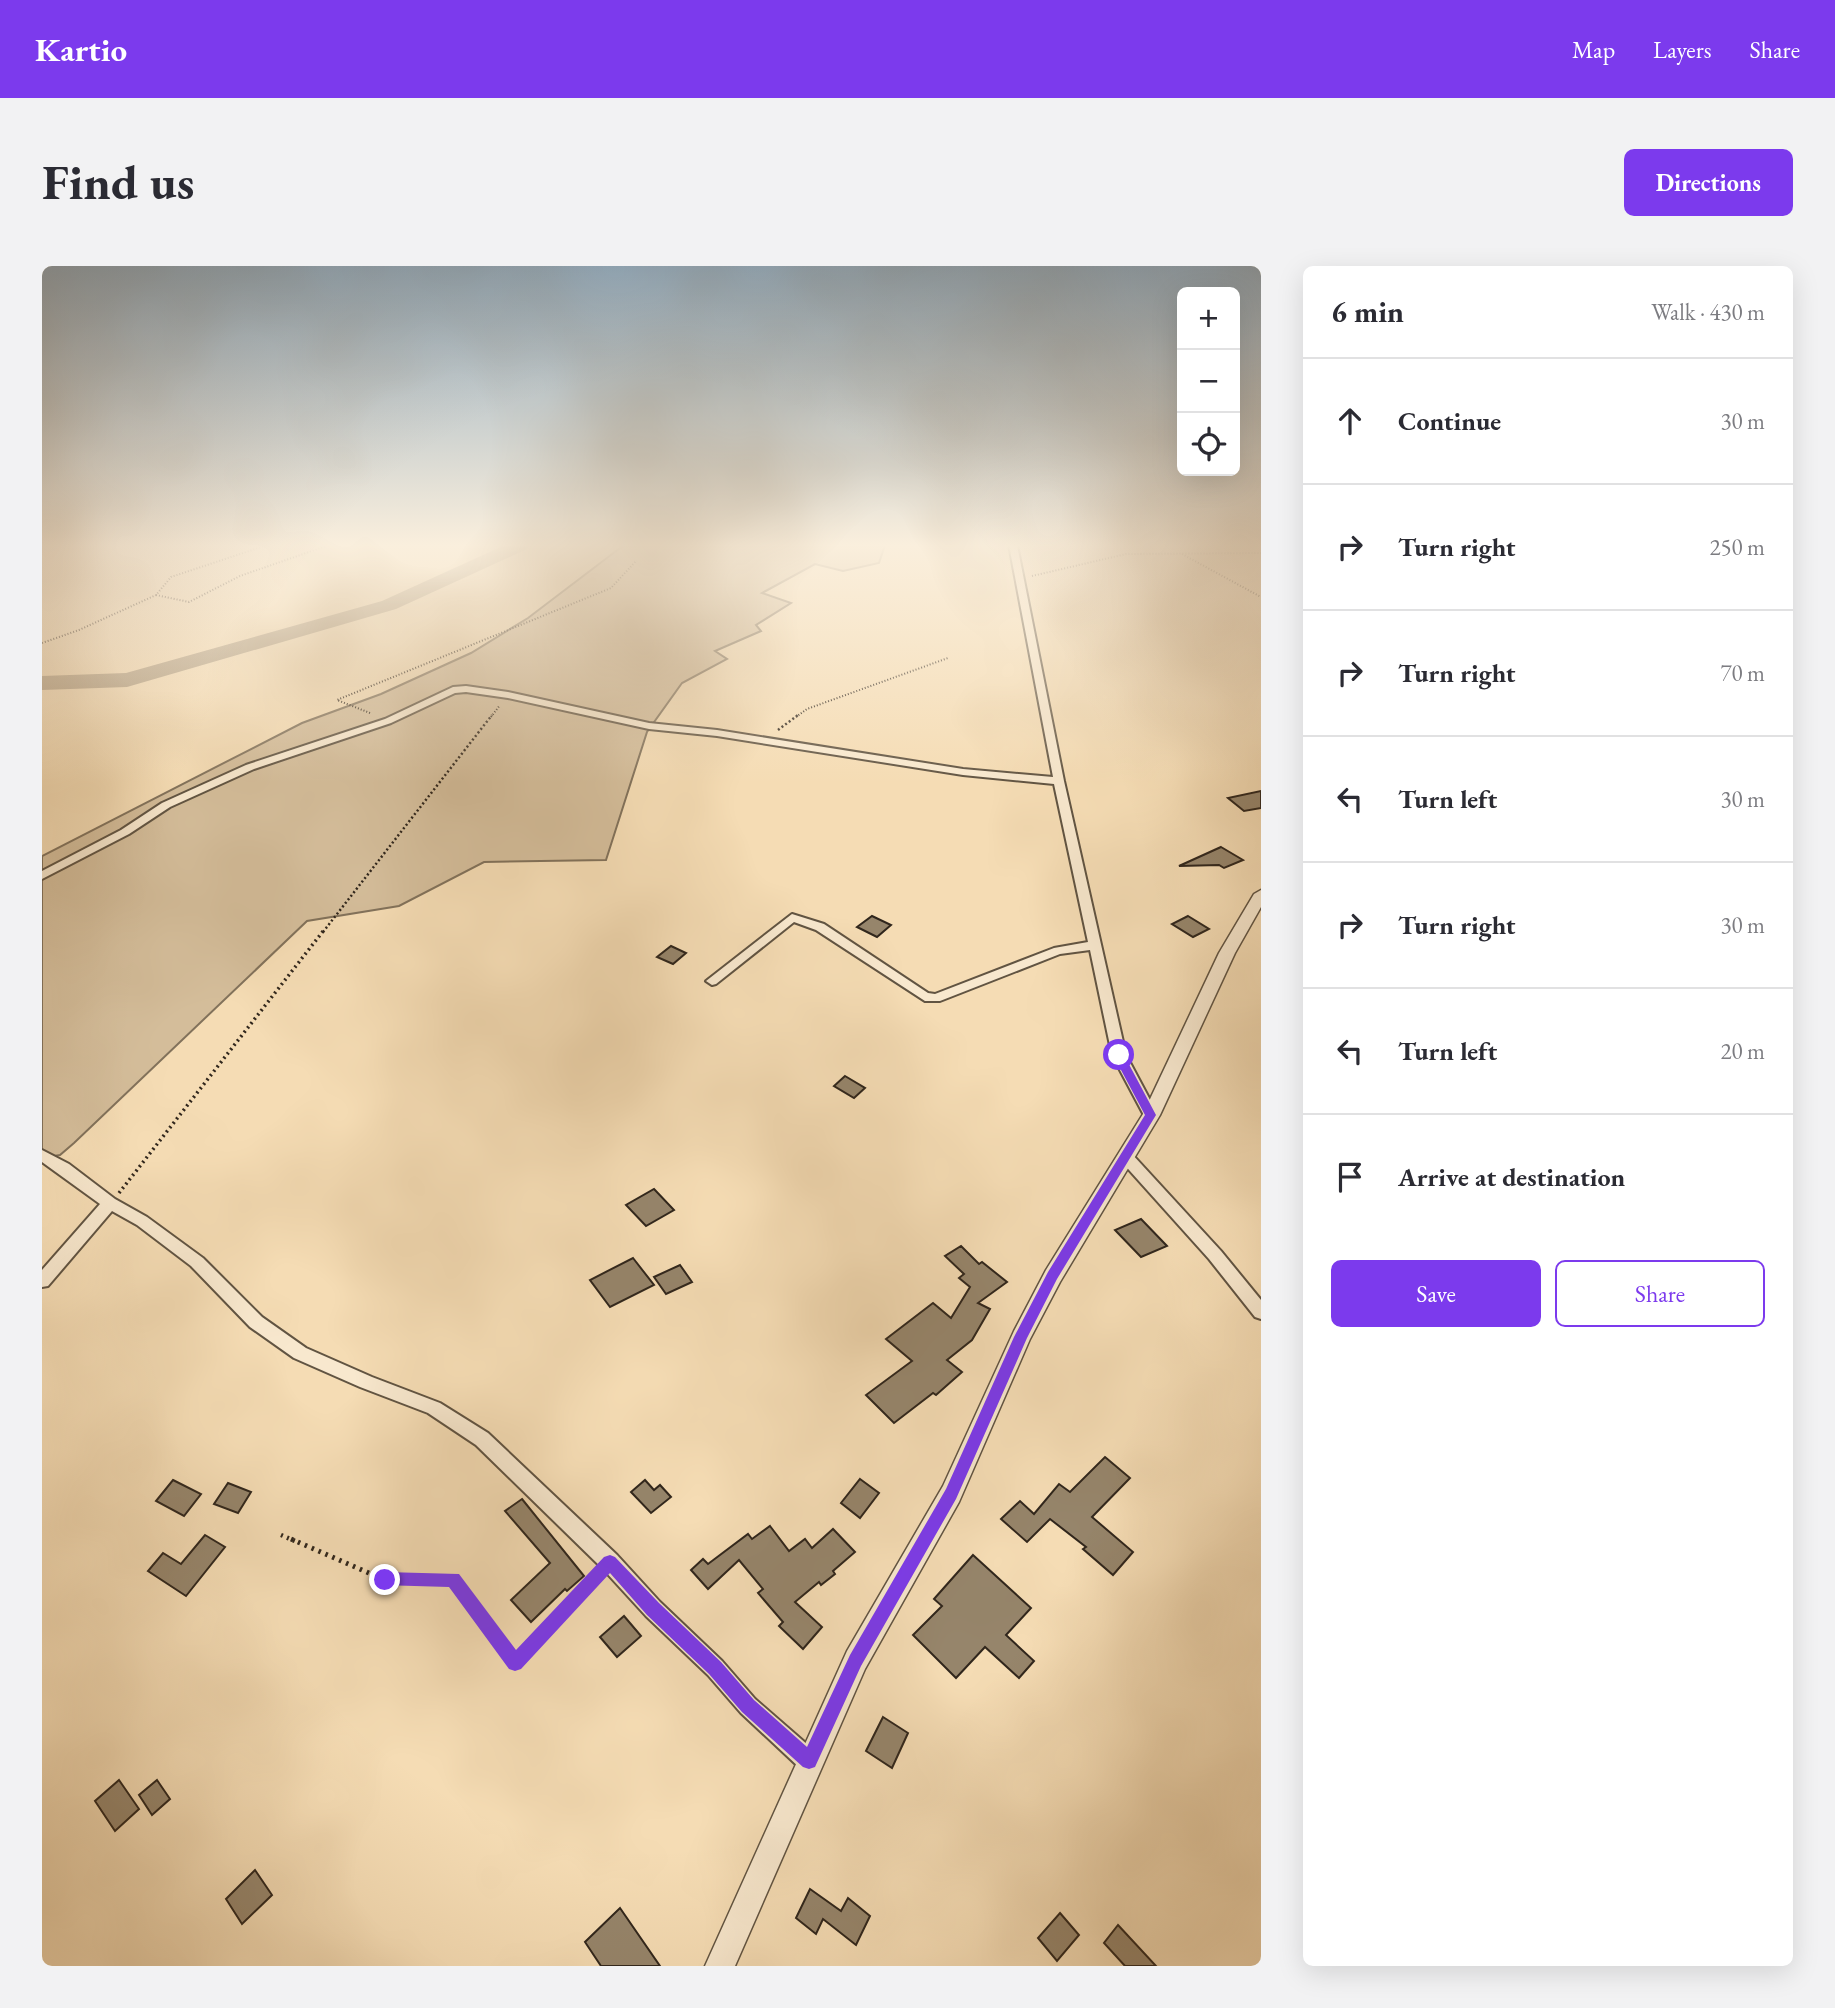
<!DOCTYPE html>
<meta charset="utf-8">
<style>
body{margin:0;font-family:"EB Garamond",serif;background:#f2f2f3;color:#2b2b33}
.controls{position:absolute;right:21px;top:21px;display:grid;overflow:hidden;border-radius:10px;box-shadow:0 7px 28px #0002}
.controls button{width:63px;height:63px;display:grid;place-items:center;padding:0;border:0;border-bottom:2px solid #e1e1e2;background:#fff;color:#2b2b33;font:35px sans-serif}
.stop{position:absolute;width:21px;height:21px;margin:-16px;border:5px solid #7c3aed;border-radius:50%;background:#fff}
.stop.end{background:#7c3aed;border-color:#fff;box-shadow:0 2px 7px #0008}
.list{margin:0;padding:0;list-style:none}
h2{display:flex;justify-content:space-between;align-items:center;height:91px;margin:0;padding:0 28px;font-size:30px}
h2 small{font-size:23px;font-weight:400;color:#7c7c81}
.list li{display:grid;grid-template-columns:46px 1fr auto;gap:21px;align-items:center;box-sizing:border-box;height:126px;padding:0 28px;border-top:2px solid #e1e1e2}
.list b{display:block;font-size:26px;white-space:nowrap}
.list em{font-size:23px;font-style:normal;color:#7c7c81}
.actions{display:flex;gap:14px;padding:21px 28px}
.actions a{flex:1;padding:16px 0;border:2px solid #7c3aed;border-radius:10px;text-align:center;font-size:24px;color:#7c3aed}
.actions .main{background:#7c3aed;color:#fff}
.icon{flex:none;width:38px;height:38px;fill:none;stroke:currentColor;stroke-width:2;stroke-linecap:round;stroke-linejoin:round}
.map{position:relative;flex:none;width:1219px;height:1700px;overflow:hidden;border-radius:10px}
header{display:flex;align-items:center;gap:42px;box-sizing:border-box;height:98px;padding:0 35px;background:#7c3aed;color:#fff}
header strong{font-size:33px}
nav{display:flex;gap:38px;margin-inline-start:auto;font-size:24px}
.intro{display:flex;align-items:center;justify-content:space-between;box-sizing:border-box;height:168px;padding:0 42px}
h1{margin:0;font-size:49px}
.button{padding:18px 32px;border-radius:10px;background:#7c3aed;color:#fff;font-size:24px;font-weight:700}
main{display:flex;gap:42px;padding:0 42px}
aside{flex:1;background:#fff;border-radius:10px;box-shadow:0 7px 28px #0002}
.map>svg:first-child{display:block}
.green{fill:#d4bd9a;stroke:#82725b;stroke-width:2}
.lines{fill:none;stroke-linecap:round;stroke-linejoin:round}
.river{fill:#b29e80;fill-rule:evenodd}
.building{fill:#96856b;stroke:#30261c;stroke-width:2}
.minor-casing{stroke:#615442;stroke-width:4}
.tertiary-casing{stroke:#615442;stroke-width:3}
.path-far4{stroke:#30261c;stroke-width:2;stroke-dasharray:1 2;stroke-linecap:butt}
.path-far3{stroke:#30261c;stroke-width:2.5;stroke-dasharray:2 2.5;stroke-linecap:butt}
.path-far2{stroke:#30261c;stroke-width:3.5;stroke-dasharray:2 3.5;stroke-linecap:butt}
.path-far1{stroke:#30261c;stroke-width:4.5;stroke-dasharray:2 4.5;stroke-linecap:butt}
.path{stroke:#30261c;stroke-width:5;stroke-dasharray:2.5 5;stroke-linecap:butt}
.minor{fill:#f8e8ce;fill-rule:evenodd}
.tertiary{fill:#f8e8ce;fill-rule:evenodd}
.route{fill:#7c3aed}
</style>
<header>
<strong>Kartio</strong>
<nav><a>Map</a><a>Layers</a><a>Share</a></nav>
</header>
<div class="intro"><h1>Find us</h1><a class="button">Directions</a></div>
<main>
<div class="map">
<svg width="1219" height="1700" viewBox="0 0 1219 1700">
<rect width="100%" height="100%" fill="#f5dcb4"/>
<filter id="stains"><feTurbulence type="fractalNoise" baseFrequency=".00286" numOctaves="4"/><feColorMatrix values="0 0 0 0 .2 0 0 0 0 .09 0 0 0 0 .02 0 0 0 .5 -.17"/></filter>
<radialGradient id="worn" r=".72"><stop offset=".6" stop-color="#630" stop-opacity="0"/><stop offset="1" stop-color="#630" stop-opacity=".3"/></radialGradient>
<polygon class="green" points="582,279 843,279 837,297 801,305 773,298 720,327 749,337 714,359 719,365 673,385 685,393 640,417 605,466 564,594 442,596 357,640 265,655 32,877 18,889 0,892 0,590 260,457 339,428 429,387 486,352"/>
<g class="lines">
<polygon class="river" points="463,279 487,279 485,283 354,343 85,421 0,424 0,410 84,407 340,335"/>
</g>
<g class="building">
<polygon points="1219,525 1219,542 1202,545 1186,532"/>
<polygon points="1179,581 1201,594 1182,602 1177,599 1137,600"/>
<polygon points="830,650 849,659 835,671 815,661"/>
<polygon points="1146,650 1167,663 1151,671 1130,658"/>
<polygon points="629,680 644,687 631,698 615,691"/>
<polygon points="803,810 823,822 812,832 792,820"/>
<polygon points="612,923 632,944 604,960 584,939"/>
<polygon points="1099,953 1125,980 1099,991 1073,964"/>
<polygon points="919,980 937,998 940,996 965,1016 936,1037 948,1043 930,1074 905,1094 920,1106 894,1129 891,1127 852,1157 824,1129 870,1095 844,1073 891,1037 909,1052 928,1021 917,1012 922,1008 903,990"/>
<polygon points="591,992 612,1019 568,1041 548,1014"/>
<polygon points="638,999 650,1016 624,1028 612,1011"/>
<polygon points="1063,1191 1088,1212 1050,1251 1091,1286 1071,1309 1041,1283 1044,1281 1008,1253 985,1276 959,1253 978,1235 992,1248 1017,1218 1028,1226"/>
<polygon points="818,1213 837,1227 818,1252 799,1237"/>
<polygon points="131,1214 159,1228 142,1250 114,1235"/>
<polygon points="603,1214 612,1224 618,1219 629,1231 609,1247 589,1226"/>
<polygon points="186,1217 209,1226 196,1247 172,1238"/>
<polygon points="480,1233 542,1310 525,1325 523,1323 489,1356 469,1334 508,1297 463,1245"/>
<polygon points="728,1260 747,1285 763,1273 770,1282 791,1263 813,1286 791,1305 793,1308 779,1319 777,1316 753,1336 780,1361 761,1383 737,1360 741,1356 716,1327 721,1323 697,1294 666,1323 649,1304 661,1293 666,1298 706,1268 710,1273"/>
<polygon points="163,1269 183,1281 144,1330 106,1305 121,1287 139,1298"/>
<polygon points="931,1289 989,1342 964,1369 992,1395 977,1412 943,1381 914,1412 871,1369 900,1340 892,1333"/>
<polygon points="582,1350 599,1370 575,1391 558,1371"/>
<polygon points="841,1451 866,1467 850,1502 824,1485"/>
<polygon points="77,1514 97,1543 73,1565 53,1535"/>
<polygon points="115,1514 128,1533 110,1549 97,1529"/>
<polygon points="213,1604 230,1629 200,1658 184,1633"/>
<polygon points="768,1623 799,1645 806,1632 828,1650 814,1679 781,1653 774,1668 754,1652"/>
<polygon points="578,1642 618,1700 559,1700 543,1676"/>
<polygon points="1018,1647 1037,1669 1015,1695 996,1672"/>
<polygon points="1076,1659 1114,1700 1083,1700 1062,1677"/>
</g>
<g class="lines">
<g class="minor-casing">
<g id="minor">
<polygon points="967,279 975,279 1022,515 1084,789 1116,849 1114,853 1104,853 1070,789 1048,684 1018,688 898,735 883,735 774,664 752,656 674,718 670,719 664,715 750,648 782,658 886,727 893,728 1012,682 1046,676 1012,518 921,509 675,470 607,463 466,432 424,426 413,427 349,457 212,503 128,541 87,568 0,613 0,605 79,564 120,537 204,499 343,453 411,421 424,420 466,426 607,457 675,464 921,503 1011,511"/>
<polygon points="0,884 27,898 73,933 105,951 161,992 220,1051 264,1082 330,1111 398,1137 446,1167 575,1289 618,1336 680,1395 713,1433 775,1487 778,1495 775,1503 767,1506 759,1503 699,1447 666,1409 604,1350 561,1303 434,1179 386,1147 318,1121 252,1092 208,1061 149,1000 95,959 70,945 6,1020 0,1021 0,1004 58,938 0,896"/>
<polygon points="1084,886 1089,887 1179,985 1219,1034 1219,1053 1213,1051 1167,993 1079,895 1077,891 1079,887"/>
</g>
</g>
<g class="tertiary-casing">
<polygon id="tertiary" points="1219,624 1219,641 1193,687 1118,849 1018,1016 988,1073 917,1236 823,1403 693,1700 663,1700 805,1385 901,1220 972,1065 1004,1004 1101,848 1177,687 1212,628"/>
</g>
<g class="path-far4">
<polyline points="1140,288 1219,331"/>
<polyline points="990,310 1084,288 1219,287"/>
<polyline points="114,329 147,336 198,310 287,279"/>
<polyline points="0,377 37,364 114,329 129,311 225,279"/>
<polyline points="328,447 295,434 569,322 594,295"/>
<polyline points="449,451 458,439"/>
<polyline points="754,451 765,443 906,392"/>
</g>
<g class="path-far3">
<polyline points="736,464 756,449"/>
<polyline points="281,666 450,449"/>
</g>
<polyline class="path-far2" points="77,927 282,664"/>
<polyline class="path-far1" points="239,1269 253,1275"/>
<polyline class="path" points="249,1273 343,1314 411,1314 473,1397 554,1310"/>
<use href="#minor" class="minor"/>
<use href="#tertiary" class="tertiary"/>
</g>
<linearGradient id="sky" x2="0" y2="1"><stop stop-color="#92abbe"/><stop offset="0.54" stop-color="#faefdd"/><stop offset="1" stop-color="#faefdd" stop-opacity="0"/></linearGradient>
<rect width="1219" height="517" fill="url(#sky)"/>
<polygon class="route" points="1077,785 1082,789 1114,849 1015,1013 985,1072 914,1233 819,1400 773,1501 767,1503 761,1501 700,1446 667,1408 605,1349 568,1307 479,1403 473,1405 467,1403 407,1321 338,1319 336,1314 338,1308 343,1306 417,1308 474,1384 562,1291 568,1289 573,1291 617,1337 679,1396 712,1434 765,1481 808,1389 904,1223 972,1071 1006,1006 1103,849 1071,789"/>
<rect width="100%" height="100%" filter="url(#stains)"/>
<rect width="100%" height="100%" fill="url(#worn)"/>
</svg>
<div class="controls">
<button>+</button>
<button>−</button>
<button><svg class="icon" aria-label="locate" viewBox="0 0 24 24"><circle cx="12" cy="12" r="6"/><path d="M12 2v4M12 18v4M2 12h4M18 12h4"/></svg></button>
</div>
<div class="stop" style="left:1077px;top:789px"></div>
<div class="stop end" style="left:343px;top:1314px"></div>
</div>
<aside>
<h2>6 min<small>Walk · 430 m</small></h2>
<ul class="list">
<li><svg class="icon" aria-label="ahead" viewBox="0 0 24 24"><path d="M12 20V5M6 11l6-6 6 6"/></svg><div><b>Continue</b></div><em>30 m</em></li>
<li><svg class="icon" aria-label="right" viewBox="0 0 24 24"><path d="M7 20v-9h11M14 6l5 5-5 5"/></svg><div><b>Turn right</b></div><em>250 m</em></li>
<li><svg class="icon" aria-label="right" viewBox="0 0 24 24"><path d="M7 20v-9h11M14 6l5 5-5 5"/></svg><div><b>Turn right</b></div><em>70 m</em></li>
<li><svg class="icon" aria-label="left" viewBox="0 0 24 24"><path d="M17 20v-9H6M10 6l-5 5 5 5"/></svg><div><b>Turn left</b></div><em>30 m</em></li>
<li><svg class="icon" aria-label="right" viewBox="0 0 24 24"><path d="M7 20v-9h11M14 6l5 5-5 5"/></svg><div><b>Turn right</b></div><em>30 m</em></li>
<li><svg class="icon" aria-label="left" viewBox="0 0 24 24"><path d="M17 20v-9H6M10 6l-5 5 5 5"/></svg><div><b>Turn left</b></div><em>20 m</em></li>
<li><svg class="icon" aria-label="arrive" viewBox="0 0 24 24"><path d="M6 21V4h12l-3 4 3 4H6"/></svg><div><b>Arrive at destination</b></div></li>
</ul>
<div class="actions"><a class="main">Save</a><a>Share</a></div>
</aside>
</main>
